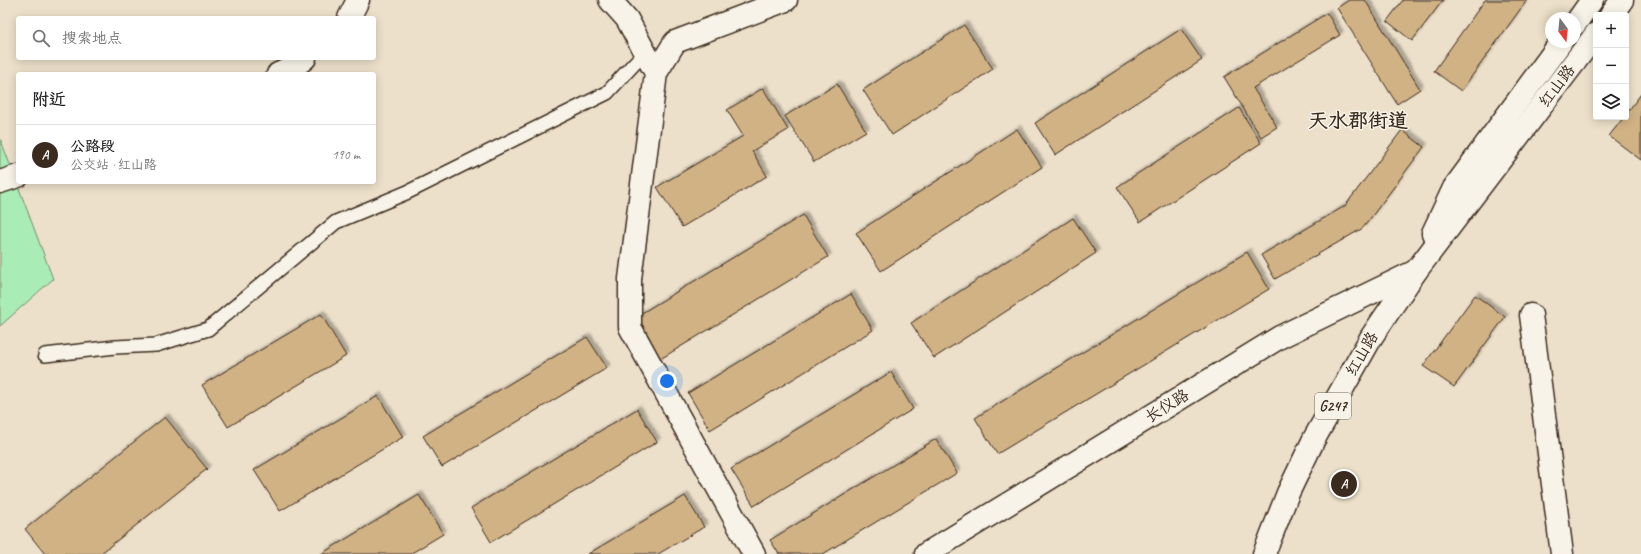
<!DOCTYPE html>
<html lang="zh">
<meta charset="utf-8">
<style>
body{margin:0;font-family:Caveat,"LXGW WenKai TC",sans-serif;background:#f6f6f6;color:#222}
.controls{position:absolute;right:12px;top:12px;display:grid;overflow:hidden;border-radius:4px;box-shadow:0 2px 10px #0003}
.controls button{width:36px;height:36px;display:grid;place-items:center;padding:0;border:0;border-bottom:1px solid #e0e0e0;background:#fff;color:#222;font:20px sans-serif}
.compass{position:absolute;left:1545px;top:12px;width:36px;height:36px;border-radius:50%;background:#fff;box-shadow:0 2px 10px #0003;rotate:165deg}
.you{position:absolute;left:667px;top:381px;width:14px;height:14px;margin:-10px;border:3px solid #fff;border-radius:50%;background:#1a73e8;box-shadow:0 0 0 6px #1a73e833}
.badge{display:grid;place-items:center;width:26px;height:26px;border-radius:50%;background:#3b2a1e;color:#fff;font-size:13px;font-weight:700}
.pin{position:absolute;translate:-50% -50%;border:2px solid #fff;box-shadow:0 1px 4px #0006}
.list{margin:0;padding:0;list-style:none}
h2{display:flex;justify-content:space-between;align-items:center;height:52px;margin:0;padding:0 16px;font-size:17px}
h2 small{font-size:13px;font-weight:400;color:#767676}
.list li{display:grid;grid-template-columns:26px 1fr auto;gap:12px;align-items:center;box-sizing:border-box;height:60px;padding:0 16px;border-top:1px solid #e0e0e0}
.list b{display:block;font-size:15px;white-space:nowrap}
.list p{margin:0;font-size:13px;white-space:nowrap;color:#767676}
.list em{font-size:13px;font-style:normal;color:#767676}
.icon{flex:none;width:22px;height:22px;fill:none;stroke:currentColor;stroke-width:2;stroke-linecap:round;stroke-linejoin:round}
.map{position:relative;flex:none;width:1641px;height:554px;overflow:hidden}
.search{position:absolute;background:#fff;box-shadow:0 2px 10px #0003;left:16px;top:16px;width:360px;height:44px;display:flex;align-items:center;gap:10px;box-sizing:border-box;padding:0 14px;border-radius:4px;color:#767676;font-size:15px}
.panel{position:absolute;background:#fff;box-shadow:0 2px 10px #0003;left:16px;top:72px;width:360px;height:112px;border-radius:4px}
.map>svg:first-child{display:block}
.green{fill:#aaecb6;stroke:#728b6a}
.building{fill:#d1b285;stroke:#3b2a1e;filter:url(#shadow)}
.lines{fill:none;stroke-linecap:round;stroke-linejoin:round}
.service-casing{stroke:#3b2a1e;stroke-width:16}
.minor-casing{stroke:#3b2a1e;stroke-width:25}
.trunk-casing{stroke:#3b2a1e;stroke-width:25}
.service{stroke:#f7f3e8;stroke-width:13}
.minor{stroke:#f7f3e8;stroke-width:22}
.trunk{stroke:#f7f3e8;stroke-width:22}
.labels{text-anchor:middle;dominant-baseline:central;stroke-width:3;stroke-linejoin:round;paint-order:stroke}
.shield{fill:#f7f3e8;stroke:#73665b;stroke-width:1}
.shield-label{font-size:15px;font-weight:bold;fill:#3b2a1e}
.street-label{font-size:16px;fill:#3b2a1e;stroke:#f7f3e8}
.district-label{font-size:20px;font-weight:bold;fill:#3b2a1e;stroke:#f7f3e8}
</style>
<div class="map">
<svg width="1641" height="554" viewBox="0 0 1641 554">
<defs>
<filter id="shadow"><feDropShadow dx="3.5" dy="-3.5" stdDeviation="1" flood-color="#0004"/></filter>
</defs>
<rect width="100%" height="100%" fill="#ece0ca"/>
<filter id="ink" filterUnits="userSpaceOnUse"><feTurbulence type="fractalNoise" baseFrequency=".025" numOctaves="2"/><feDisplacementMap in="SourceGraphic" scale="8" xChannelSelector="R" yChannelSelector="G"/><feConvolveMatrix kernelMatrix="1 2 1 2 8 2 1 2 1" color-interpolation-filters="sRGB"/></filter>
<g filter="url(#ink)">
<polygon class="green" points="0,138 53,279 0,326"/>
<g class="building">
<polygon points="1349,0 1365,0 1420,89 1397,104 1337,8"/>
<polygon points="1403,0 1443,0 1412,41 1387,21"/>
<polygon points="1485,0 1527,0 1461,91 1434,71"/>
<polygon points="1327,13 1340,35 1253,88 1277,127 1261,137 1224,77"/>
<polygon points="964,25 993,69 892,135 863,90"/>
<polygon points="1181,29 1202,60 1055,155 1035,123"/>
<polygon points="837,84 866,131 814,162 785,116"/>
<polygon points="763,88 788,130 752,151 767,176 682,227 657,187 743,136 727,110"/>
<polygon points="1641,94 1641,160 1609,136 1624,117 1626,117 1626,114"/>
<polygon points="1239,108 1261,143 1140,222 1117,187"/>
<polygon points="1017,129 1042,167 881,271 856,233"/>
<polygon points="1402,130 1424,147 1363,228 1275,279 1261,255 1345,206"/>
<polygon points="803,215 828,257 657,361 632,319"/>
<polygon points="1073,218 1096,253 934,358 911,323"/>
<polygon points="1247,252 1269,289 997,454 975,418"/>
<polygon points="851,294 873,330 710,430 688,393"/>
<polygon points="1475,295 1505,317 1454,387 1423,366"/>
<polygon points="321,314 346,356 228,427 202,385"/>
<polygon points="587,337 607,368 442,467 423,436"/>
<polygon points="891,372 913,409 754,506 731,469"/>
<polygon points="378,396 403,437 280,511 254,470"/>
<polygon points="637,409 657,442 491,542 471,508"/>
<polygon points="165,417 207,469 100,554 45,554 25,529"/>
<polygon points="936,439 957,473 823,554 779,554 770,540"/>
<polygon points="419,495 443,534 410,554 321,554"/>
<polygon points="685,496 704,527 658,554 588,554"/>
</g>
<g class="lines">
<g class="service-casing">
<polyline id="service" points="45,355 115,347 156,345 208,329 336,222 408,192 607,93 645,52"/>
</g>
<g class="minor-casing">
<g id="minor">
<polyline points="610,0 627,19 656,73 630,279 630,327 754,554"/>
<polyline points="349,18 358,0"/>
<polyline points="656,73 675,42 786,0"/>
<polyline points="278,74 294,67 305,58"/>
<polyline points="0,182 18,176"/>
<polyline points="1531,315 1562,554"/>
<polyline points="926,554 1280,337 1416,271"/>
</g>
</g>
<g class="trunk-casing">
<g id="trunk">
<polyline points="1611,15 1622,0"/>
<polyline points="1575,24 1592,0"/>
<polyline points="1433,233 1454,188 1561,42"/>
<polyline points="1264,554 1288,493 1314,439 1372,336 1416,271 1596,34"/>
</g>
</g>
<use href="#service" class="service"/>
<use href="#minor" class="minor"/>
<use href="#trunk" class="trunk"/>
</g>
</g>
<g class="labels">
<rect class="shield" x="1315" y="393" width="36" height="26" rx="3"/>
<g class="shield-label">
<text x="1333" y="406">G247</text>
</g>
<g class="street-label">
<text transform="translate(1557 86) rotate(-53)">红山路</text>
<text transform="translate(1362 354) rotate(-60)">红山路</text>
<text transform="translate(1167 406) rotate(-32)">长仪路</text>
</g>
<g class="district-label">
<text x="1358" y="120">天水郡街道</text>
</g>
</g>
</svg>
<div class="controls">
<button>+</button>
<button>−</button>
<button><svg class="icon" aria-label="layers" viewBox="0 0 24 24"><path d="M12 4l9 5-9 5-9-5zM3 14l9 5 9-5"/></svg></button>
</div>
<svg class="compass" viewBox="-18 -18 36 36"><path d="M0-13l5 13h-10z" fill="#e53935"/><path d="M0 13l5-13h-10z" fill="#767676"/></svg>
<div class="you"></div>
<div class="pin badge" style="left:1344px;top:484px">A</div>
<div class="search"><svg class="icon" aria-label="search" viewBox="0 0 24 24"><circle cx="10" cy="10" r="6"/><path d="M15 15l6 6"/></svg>搜索地点</div>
<section class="panel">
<h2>附近<small></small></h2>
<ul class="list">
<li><span class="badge">A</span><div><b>公路段</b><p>公交站 · 红山路</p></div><em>190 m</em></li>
</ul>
</section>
</div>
